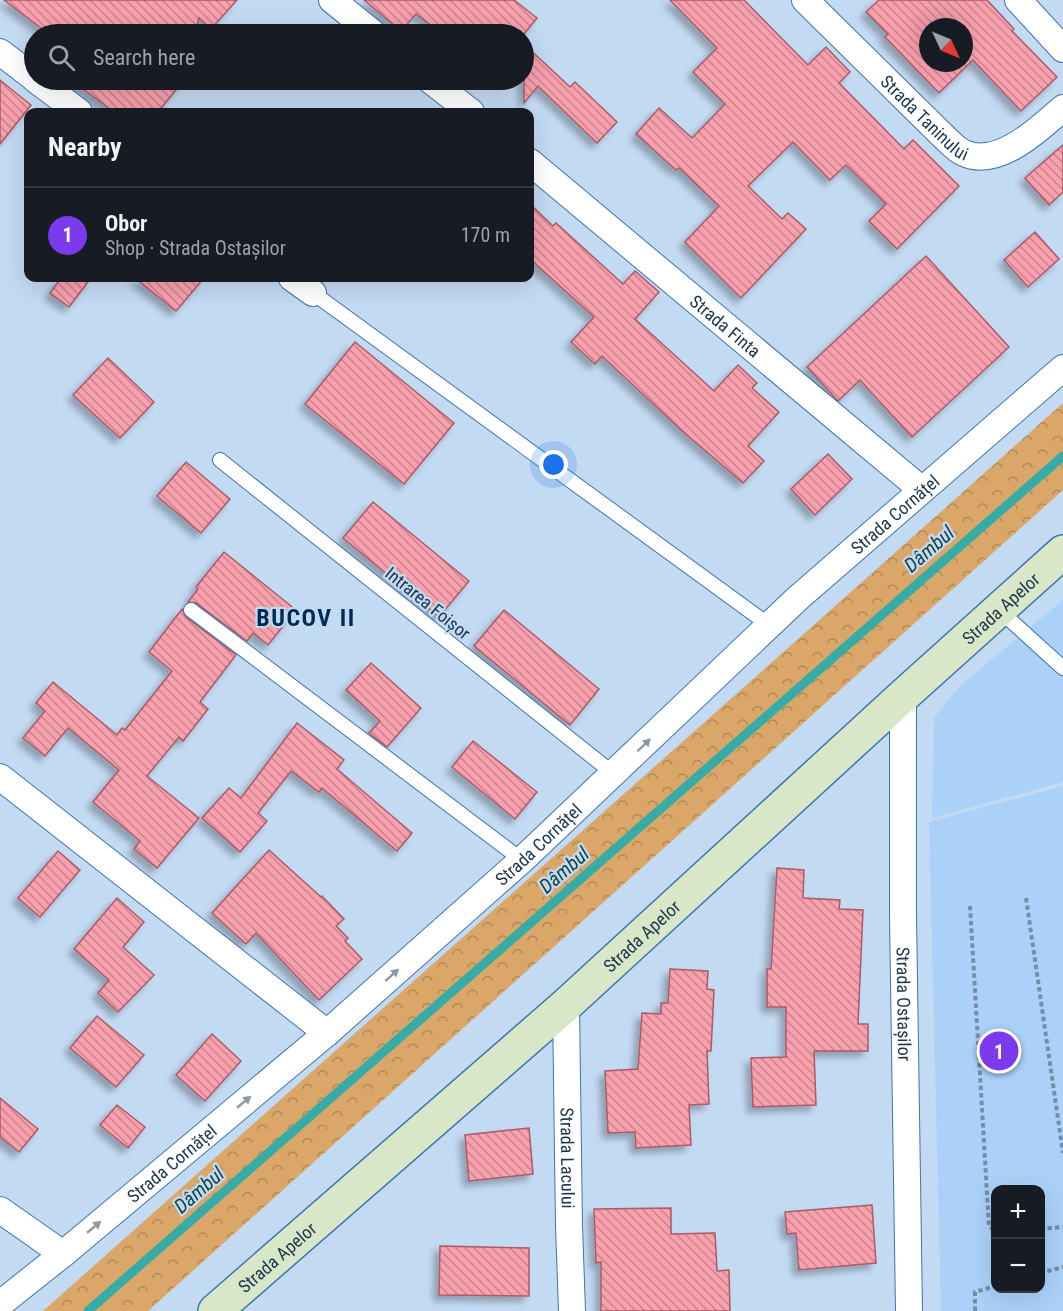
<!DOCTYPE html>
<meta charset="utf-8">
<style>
body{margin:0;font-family:"Roboto Condensed",sans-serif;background:#20242c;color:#f1f3f6}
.controls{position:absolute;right:18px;bottom:18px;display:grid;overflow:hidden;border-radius:12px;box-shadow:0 6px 24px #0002}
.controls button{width:54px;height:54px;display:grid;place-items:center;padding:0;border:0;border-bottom:2px solid #363941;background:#171b24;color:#f1f3f6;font:30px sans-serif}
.compass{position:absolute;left:919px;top:18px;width:54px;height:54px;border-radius:50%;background:#171b24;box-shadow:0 6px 24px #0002;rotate:134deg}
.you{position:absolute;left:554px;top:465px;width:21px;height:21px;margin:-15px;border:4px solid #fff;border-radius:50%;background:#1a73e8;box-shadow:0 0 0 9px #1a73e833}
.badge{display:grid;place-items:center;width:39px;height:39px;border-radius:50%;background:#7c3aed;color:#fff;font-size:20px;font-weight:700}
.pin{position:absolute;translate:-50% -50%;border:3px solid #fff;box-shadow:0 2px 6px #0006}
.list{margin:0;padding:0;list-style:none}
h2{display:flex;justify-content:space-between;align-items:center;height:78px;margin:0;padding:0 24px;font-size:26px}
h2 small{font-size:20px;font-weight:400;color:#9ea1a6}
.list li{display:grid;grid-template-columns:39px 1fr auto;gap:18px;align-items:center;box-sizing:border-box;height:96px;padding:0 24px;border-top:2px solid #363941}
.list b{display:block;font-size:22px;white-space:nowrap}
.list p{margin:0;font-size:20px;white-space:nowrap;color:#9ea1a6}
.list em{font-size:20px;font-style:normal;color:#9ea1a6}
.icon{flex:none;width:33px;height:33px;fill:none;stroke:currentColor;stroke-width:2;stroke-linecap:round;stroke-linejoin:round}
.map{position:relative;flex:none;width:1063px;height:1311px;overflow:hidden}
.search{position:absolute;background:#171b24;box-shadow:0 6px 24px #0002;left:24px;top:24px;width:510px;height:66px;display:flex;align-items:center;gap:15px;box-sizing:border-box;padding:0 21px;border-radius:33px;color:#9ea1a6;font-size:22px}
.panel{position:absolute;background:#171b24;box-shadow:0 6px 24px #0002;left:24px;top:108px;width:510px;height:174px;border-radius:12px}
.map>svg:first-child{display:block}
.built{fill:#abd1f9;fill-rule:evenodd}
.forest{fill:url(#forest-crowns)}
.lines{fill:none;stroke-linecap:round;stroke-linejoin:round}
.stream{stroke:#37aba6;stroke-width:9}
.building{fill:url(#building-back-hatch);stroke:#ab5a68;stroke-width:1.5;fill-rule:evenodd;filter:url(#shadow)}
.lane-casing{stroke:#3d75ad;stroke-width:16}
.street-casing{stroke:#3d75ad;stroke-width:28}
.secondary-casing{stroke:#3d75ad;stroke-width:36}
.path{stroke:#768da6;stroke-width:4;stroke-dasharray:4.5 3;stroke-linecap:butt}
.lane{stroke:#fff;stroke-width:14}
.street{stroke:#fff;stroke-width:26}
.secondary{stroke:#d9e7c9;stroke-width:33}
.oneway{fill:#8e9aa6}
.labels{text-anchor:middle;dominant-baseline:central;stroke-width:4.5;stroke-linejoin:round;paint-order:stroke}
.street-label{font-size:18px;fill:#1c344c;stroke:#c3daf3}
.water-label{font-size:20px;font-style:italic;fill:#124542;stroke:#c3daf3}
.district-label{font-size:24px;font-weight:bold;letter-spacing:1.5px;fill:#002b53;stroke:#c3daf3}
</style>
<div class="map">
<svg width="1063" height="1311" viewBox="0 0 1063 1311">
<defs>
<pattern id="forest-crowns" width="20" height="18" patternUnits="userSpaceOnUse" patternTransform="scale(1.5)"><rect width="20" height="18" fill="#daa769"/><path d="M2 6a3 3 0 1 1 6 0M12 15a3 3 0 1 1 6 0" fill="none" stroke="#b08959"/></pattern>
<pattern id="building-back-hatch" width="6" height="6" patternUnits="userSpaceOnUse" patternTransform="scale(1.5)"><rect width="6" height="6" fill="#f9a0ad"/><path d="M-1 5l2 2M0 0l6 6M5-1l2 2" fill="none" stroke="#c9838f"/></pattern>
<filter id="shadow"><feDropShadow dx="-5.5" dy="5.5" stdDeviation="3" flood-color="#0004"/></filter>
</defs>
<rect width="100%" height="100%" fill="#c3daf3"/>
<g class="built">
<polygon points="1063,600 1063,782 932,818 934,718 960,686"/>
<path d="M1063,786V1311H941L929,822ZM996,1190H1040V1288H996Z"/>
</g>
<polygon class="forest" points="1063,403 1063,490 148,1311 43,1311"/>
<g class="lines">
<polyline class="stream" points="88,1311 1063,456"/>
</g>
<g class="building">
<polygon points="4,0 237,0 211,29 199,18 195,34 49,34"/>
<polygon points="364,0 514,0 537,18 524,34 442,34 416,14 401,31"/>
<polygon points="670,0 744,0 808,65 826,47 850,72 839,83 904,149 913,140 959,186 897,249 869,221 886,204 846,165 830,180 793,142 748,186 782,219 788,213 806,229 741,298 685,242 719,206 679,168 676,170 636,134 659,108 692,138 725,104 693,72 717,48"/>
<path d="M879,0H987L1014,29L1012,31L1057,77L1021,111L973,60L939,93L885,37L888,34L866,12ZM928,27H964V63H928Z"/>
<polygon points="524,44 570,87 575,82 617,122 597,143 538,86 524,103"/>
<polygon points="0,80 31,105 0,144"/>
<polygon points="71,80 184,80 158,112 114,112"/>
<polygon points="1063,145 1063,192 1049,205 1025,178"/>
<polygon points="530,204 553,226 556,223 623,284 635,271 659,292 635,319 714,391 738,365 757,383 752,388 779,412 748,446 764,461 743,483 680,429 602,356 595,364 571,342 594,317 530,259"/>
<polygon points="1035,232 1059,259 1028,287 1004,260"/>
<polygon points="926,256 1009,347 912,437 860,380 838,401 807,367"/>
<polygon points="61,278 91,278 69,307 50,293"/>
<polygon points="135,278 204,278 176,311"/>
<polygon points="355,342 454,423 404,484 305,404"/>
<polygon points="108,358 154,402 120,438 73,395"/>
<polygon points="828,454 852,479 815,515 791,489"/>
<polygon points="186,462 230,499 201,533 157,496"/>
<polygon points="373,502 469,581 439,617 343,538"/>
<polygon points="224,552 296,610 268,645 253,633 247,641 196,603 188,602 198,589 196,587"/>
<polygon points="182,609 186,617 236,655 200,702 208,709 183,741 179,737 147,776 199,818 157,868 134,849 140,841 93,802 119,770 68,728 45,756 23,738 45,711 36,703 53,682 117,735 122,728 125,730 172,671 149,652"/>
<polygon points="504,610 599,689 570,725 474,646"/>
<polygon points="371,663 421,708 387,747 369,733 380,721 346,690"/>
<polygon points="297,723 344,760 337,769 412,833 397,851 322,788 319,792 291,771 258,813 267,821 240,852 202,818 229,788 241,798"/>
<polygon points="473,741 537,792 515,819 452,767"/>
<polygon points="269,850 321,897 322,896 344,919 336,926 348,938 345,941 362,959 319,1000 256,933 246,944 212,913"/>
<polygon points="58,851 80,870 40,917 18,898"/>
<polygon points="777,868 804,870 803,898 840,900 839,909 863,910 858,1024 868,1024 868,1051 814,1051 816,1105 753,1107 751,1058 786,1057 786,1007 767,1007 767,969 771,969"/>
<polygon points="117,898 144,922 123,947 154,975 118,1012 98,993 109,980 74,949"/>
<polygon points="670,969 708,971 707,989 714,990 711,1051 707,1051 709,1104 689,1105 691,1145 636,1148 635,1132 608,1133 605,1071 638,1069 642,1013 661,1014 661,1003 668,1003"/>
<polygon points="97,1016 144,1055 116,1087 70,1048"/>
<polygon points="212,1034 241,1061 205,1101 176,1075"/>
<polygon points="0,1098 38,1129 19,1152 0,1137"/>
<polygon points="117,1105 145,1127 128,1148 100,1125"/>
<polygon points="529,1128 533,1174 469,1181 465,1135"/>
<polygon points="872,1205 876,1263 799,1270 796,1233 787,1234 785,1212"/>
<polygon points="671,1208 671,1234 715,1233 717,1271 729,1270 730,1311 601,1311 601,1262 596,1263 594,1209"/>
<polygon points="440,1246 529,1248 529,1296 439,1295"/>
</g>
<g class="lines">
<g class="lane-casing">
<g id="lane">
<polyline points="313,293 769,625"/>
<polyline points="220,460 614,774"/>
<polyline points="998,609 1063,668"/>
<polyline points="191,610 522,860"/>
</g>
</g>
<g class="street-casing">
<g id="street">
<polyline points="332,0 374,34"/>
<path id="s1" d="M805,0L942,135C949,141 956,150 964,153C998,169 1040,128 1063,108"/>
<polyline points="1018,0 1063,49"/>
<polyline points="0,52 34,78"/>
<polyline points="36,80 79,112"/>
<polyline points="430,80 471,112"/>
<path id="s2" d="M530,162L922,490"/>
<polyline points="292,278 313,293"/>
<path id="s3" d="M903,696V915L909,1311"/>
<polyline points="0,777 327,1033"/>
<path id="s4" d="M566,1005L569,1226L572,1311"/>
<polyline points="0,1210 63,1254"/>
<path id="s5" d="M0,1304L63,1254L327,1033L522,860L798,598L1063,368"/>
</g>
</g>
<g class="secondary-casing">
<g id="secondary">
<path id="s6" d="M215,1311L566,1005L903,696L1063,552"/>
</g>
</g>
<g class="path">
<polyline points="1026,898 1063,1153"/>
<polyline points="970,906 989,1227 996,1230"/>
<polyline points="1040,1229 1063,1227"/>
<polyline points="1040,1273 1063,1267"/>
<polyline points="975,1311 975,1292 996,1286"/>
</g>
<use href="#lane" class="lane"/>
<use href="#street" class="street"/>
<use href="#secondary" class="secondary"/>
</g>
<defs><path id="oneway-solid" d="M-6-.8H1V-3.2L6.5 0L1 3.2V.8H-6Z" transform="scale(1.5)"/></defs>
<g class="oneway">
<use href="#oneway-solid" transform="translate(644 745) rotate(-44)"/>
<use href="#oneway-solid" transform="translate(392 975) rotate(-42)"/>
<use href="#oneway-solid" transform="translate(244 1102) rotate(-40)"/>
<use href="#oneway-solid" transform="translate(94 1227) rotate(-40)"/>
</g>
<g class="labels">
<g class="street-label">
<text stroke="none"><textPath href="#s1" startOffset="168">Strada Taninului</textPath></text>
<text stroke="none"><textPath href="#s2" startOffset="255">Strada Finta</textPath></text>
<text stroke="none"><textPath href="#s5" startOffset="1194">Strada Cornățel</textPath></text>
<text transform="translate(428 603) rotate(39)">Intrarea Foișor</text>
<text stroke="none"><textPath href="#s6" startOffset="1054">Strada Apelor</textPath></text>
<text stroke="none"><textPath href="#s5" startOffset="708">Strada Cornățel</textPath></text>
<text stroke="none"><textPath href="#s6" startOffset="568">Strada Apelor</textPath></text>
<text stroke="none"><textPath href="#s3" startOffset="308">Strada Ostașilor</textPath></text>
<text stroke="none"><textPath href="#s4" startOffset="153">Strada Lacului</textPath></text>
<text stroke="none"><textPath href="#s5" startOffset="222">Strada Cornățel</textPath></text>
<text stroke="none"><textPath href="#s6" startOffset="82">Strada Apelor</textPath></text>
</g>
<g class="water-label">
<text transform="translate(929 549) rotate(-41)">Dâmbul</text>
<text transform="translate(564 870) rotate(-41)">Dâmbul</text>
<text transform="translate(199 1190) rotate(-41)">Dâmbul</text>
</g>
<g class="district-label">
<text x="306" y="618">BUCOV II</text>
</g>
</g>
</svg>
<div class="controls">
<button>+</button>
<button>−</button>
</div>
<svg class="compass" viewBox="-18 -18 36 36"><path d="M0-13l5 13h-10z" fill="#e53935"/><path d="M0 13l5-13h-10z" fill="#9ea1a6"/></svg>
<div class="you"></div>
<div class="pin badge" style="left:999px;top:1051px">1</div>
<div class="search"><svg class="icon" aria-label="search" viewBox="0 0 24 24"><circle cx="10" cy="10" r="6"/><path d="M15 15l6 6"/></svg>Search here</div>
<section class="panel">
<h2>Nearby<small></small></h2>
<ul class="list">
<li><span class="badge">1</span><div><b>Obor</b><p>Shop · Strada Ostașilor</p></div><em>170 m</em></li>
</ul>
</section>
</div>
